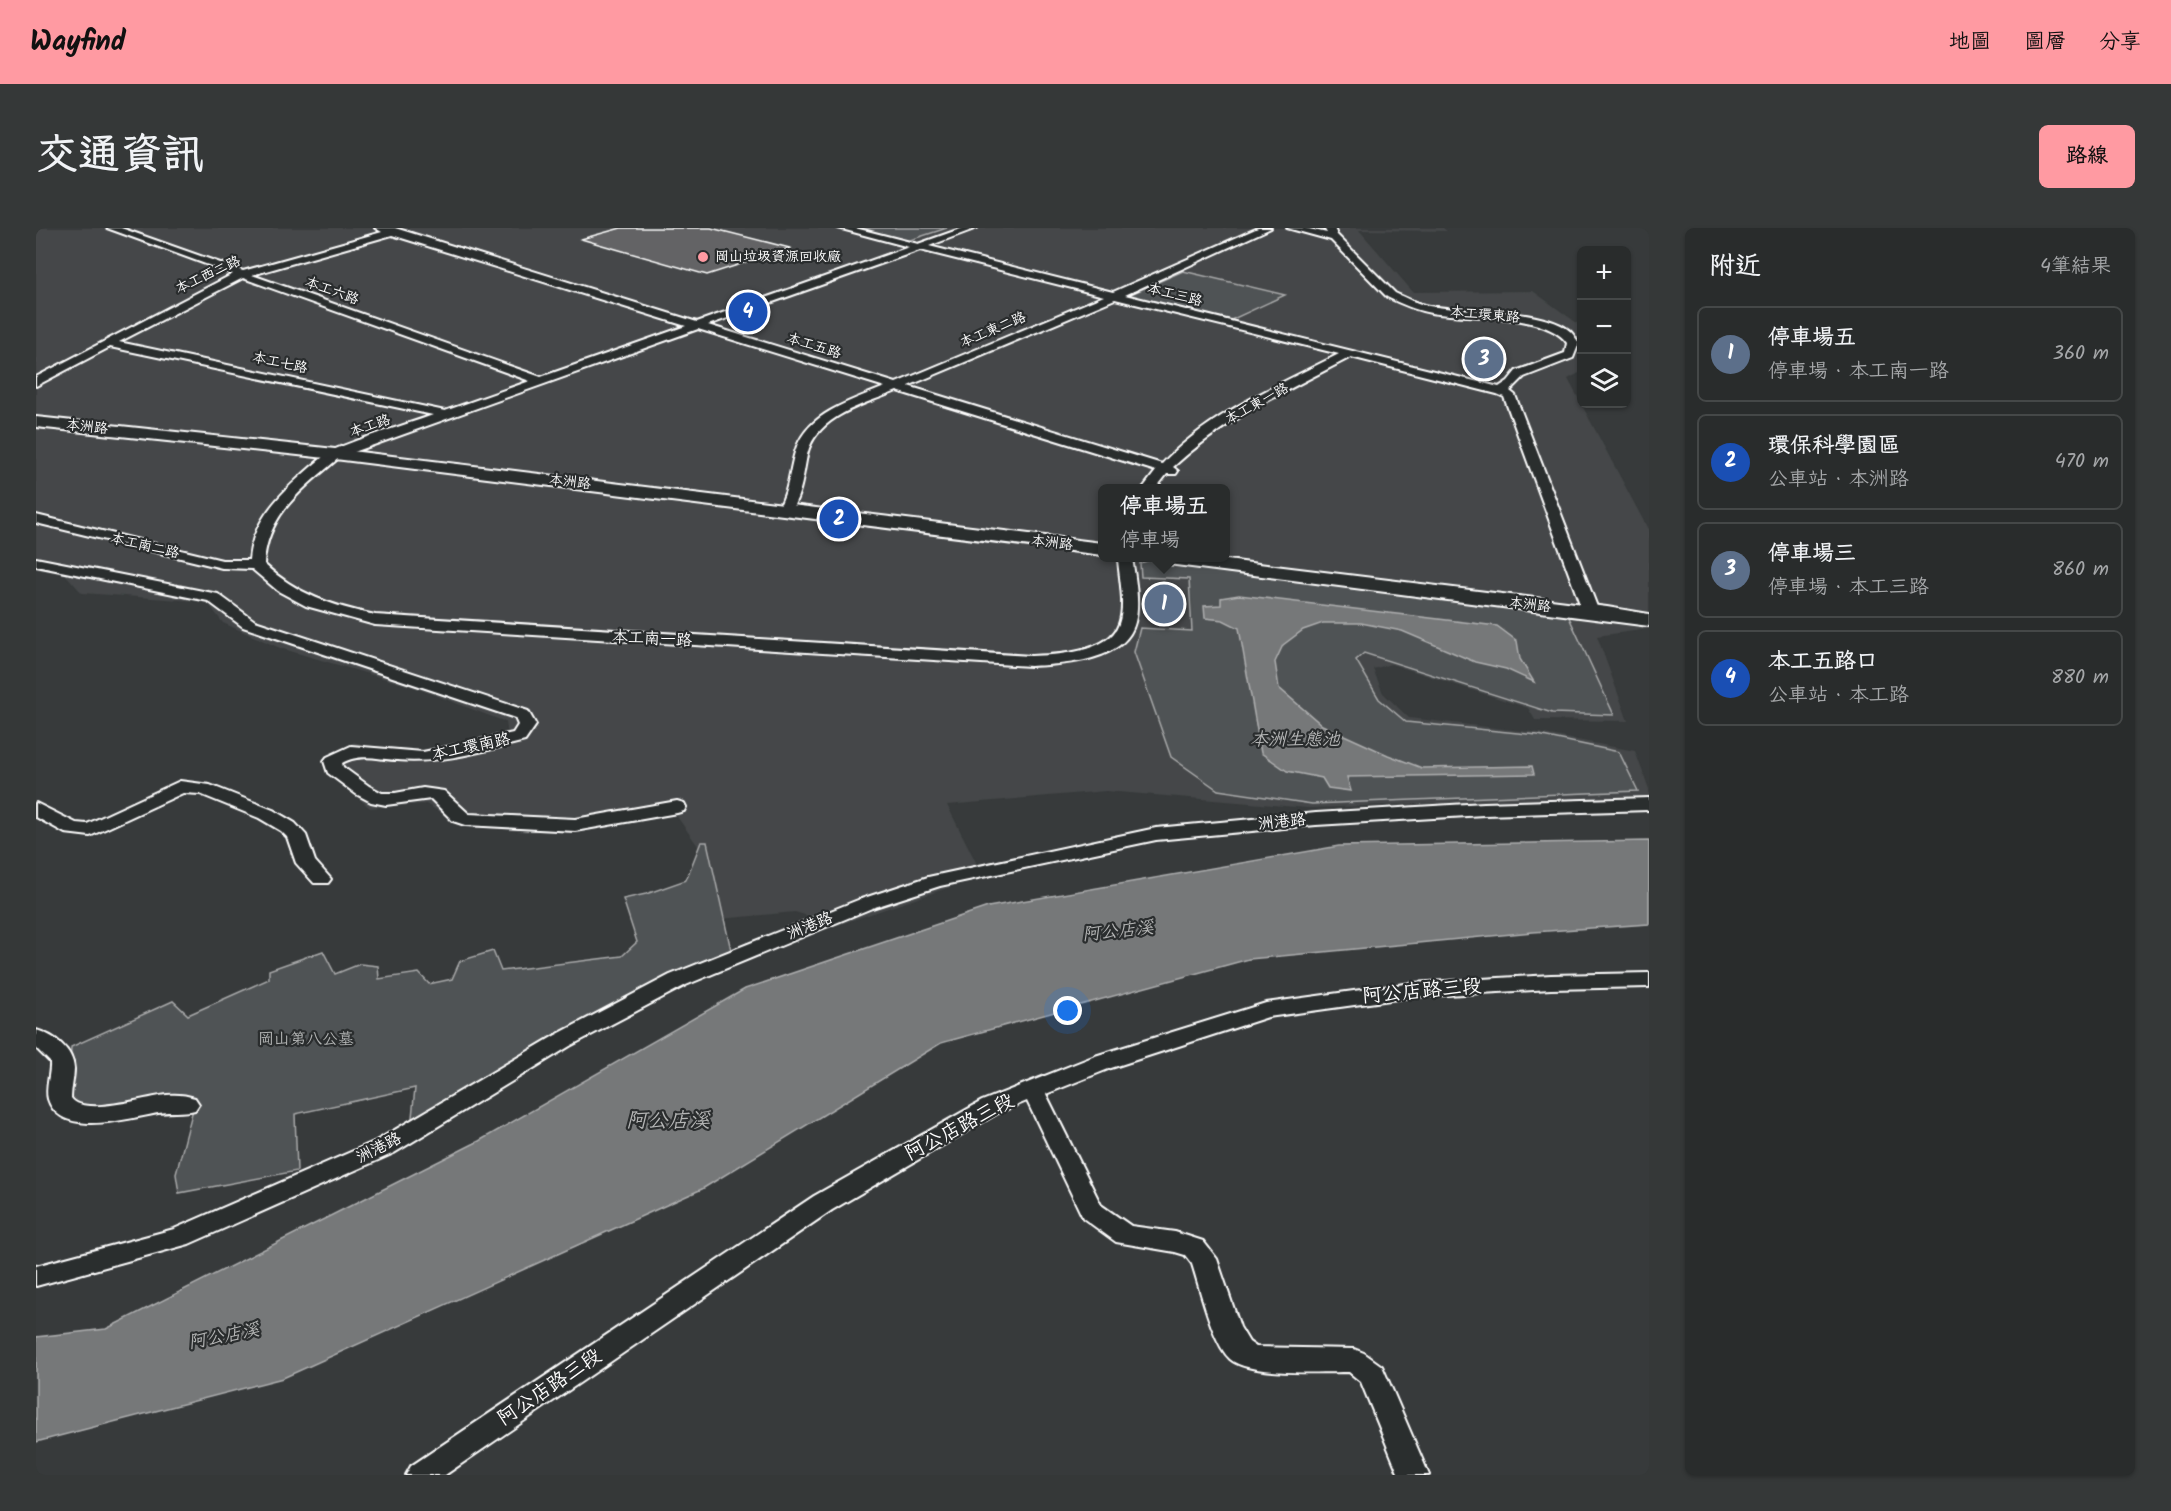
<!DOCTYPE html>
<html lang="zh-TW">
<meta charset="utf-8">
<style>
body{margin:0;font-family:Kalam,"LXGW WenKai TC",sans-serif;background:#353838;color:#f1f3f6}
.controls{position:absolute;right:18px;top:18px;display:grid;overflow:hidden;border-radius:9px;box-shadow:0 2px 4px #0004}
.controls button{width:54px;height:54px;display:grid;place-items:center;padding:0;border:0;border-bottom:2px solid #454848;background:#292c2c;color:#f1f3f6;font:30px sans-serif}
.you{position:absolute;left:1032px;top:783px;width:21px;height:21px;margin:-15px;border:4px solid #fff;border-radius:50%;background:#1a73e8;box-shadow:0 0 0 9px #1a73e833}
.badge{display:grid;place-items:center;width:39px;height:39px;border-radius:50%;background:#ff9aa2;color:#fff;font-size:20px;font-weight:700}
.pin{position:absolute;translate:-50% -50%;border:3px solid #fff;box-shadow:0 2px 6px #0006}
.popup{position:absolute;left:1062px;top:256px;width:132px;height:78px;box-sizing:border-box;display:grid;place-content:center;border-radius:9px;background:#292c2c;filter:drop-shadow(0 2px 4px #0005);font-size:20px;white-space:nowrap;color:#a5a7a9}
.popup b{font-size:22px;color:#f1f3f6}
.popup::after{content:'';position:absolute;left:50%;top:100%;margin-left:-12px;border:12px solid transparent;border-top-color:#292c2c}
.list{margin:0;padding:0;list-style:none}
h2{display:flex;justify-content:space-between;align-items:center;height:78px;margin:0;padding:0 24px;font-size:26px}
h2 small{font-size:20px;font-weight:400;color:#a5a7a9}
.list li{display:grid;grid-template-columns:39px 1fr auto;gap:18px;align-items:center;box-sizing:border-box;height:96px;margin:0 12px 12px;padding:0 12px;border:2px solid #454848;border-radius:9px}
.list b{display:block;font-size:22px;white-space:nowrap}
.list p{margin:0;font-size:20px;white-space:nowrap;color:#a5a7a9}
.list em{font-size:20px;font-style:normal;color:#a5a7a9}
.icon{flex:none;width:33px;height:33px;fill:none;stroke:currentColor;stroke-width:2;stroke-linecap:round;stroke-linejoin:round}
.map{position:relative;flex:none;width:1613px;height:1247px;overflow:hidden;border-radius:9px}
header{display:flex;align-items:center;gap:36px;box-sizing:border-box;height:84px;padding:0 30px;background:#ff9aa2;color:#111}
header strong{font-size:28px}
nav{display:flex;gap:33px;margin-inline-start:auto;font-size:21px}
.intro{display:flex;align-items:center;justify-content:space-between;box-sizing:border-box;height:144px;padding:0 36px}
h1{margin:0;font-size:42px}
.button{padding:15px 27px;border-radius:9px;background:#ff9aa2;color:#111;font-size:21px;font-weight:700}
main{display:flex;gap:36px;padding:0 36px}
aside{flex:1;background:#292c2c;border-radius:9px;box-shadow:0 2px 4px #0004}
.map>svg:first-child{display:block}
.built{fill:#444748;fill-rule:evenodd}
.green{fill:#505354;stroke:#a8a9aa;stroke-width:1.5}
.water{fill:#767879;stroke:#adaeaf;stroke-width:1.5}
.building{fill:#636465;stroke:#fff;stroke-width:1.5}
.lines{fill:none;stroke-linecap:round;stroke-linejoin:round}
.minor-casing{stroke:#fff;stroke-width:4}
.major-casing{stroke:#fff;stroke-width:4}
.minor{fill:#2a2d2e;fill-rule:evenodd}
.major{fill:#2a2d2e;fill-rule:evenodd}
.poi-dot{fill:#ff9aa2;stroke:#2a2d2e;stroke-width:2}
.labels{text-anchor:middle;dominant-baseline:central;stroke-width:4.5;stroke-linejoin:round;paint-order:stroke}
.far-poi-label{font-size:14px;fill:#fff;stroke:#2a2d2e;text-anchor:start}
.far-street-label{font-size:14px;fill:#fff;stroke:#2a2d2e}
.street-label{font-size:16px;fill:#fff;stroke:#2a2d2e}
.park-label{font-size:16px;fill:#b0b2b2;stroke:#2a2d2e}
.water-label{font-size:18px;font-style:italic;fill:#b4b5b5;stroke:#2a2d2e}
.near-street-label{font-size:20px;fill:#fff;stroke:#2a2d2e}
.near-water-label{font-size:21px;font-style:italic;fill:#b4b5b5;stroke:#2a2d2e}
</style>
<header>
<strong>Wayfind</strong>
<nav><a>地圖</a><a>圖層</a><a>分享</a></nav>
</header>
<div class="intro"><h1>交通資訊</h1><a class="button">路線</a></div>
<main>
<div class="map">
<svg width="1613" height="1247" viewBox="0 0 1613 1247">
<rect width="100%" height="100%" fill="#373a3b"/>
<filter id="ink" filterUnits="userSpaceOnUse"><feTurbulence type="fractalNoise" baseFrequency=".0167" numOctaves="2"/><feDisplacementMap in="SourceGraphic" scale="12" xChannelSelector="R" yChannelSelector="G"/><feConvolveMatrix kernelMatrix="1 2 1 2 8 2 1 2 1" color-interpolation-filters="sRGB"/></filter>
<g filter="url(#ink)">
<path class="built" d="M0,0H1407L1411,3L1323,2L1377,64L1497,63L1545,98V144L1532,151L1613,303V401L1561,408L1592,493L1499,492L1492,480L1355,436L1337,441L1347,465L1373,490L1504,505L1599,523L1613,561V568L1272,580L1070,563L911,577L947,648L802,697L759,684L684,691L669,628L637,583L536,603L489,604L426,597L390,576L334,580L288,541L299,524L318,514L352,524L403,520L472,508L470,494L377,459L244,420L187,395L171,374L46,365L29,346L0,341ZM1066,260H1190V330H1066Z"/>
<g class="green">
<polygon points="815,0 911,0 871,13"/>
<polygon points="1147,43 1249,67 1195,92 1095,69 1095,66"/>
<polygon points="1118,331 1531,385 1578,487 1516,485 1328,425 1320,432 1343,471 1370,494 1502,507 1583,524 1602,563 1276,576 1182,562 1135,529 1098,424 1104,400 1156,403 1153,351 1105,349 1104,335"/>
<polygon points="665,614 671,614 695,722 633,750 375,899 379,860 259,886 261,943 143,965 140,946 160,870 56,884 33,873 35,819 137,773 152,787 233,751 233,742 287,723 299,746 324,736 342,738 343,751 383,745 393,756 416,751 424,733 457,723 465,743 586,728 601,714 587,671 610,666 650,652"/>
</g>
<g class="water">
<polygon points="1203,367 1461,398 1481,413 1484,431 1498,454 1470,441 1439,434 1366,403 1325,395 1287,395 1267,402 1247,417 1239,434 1243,460 1286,497 1352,527 1386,540 1496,538 1498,546 1311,549 1315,563 1292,560 1286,550 1251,543 1225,525 1203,400 1187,392 1169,390 1168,378 1185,377 1185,370"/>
<polygon points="1613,613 1613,696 1497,704 1213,731 905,815 666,961 247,1150 0,1214 0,1109 70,1101 443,913 709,761 952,679 1303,618"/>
</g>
<polygon class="building" points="585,0 675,0 754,20 671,47 545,11"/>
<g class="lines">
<g class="minor-casing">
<g id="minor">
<path d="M71,0H85L207,43L346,4L339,0H359L661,94L873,19L802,0H819L882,16L927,0H941L893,18L1077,64L1222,0H1235L1089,67L1463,159L1472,153L1480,143L1529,125L1531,115C1509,84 1430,91 1395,85C1379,82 1365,76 1351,69L1295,12L1251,0H1269L1291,5L1288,0H1298L1301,7L1359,65C1370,70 1381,76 1393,78C1428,84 1510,80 1535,104C1538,107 1540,111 1543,115L1537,130L1488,149L1474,163L1479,167L1563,384L1555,389L1547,384L1468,169L1461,166L1315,129C1252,162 1189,191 1137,239L1142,243L1140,246H1131L1120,260H1107L1120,243L861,163C828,176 780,188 771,227C767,247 766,266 754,284L749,285L742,281C753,263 753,244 759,224C770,185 815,173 849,159L662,101L304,229C268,260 231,285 228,336C260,366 296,378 339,387L995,428C1020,427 1073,425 1083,396C1090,376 1083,350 1082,330H1096C1099,349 1104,375 1099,394C1089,434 1028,436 995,438L339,397L270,378L242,363L216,341L186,340L0,295V287L186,332H213C216,292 246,264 275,239C282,234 289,226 297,222C329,208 364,199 397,187L74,119L0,158V149L197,46ZM356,7L650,98L505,149L216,47ZM884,22L1068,68L860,155L672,97ZM207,50L494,153L409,183L83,114ZM1079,71L1303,126C1241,158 1174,185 1126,236L872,158Z"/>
<path d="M0,330L182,366L219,393L492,483L500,497L489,513C447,523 404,536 361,532C341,531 324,525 306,535L307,539L333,558L346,565H359L387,560L408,563L433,586L539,591L641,573L648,575L650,579L648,583L641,585L539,603L429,597L417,593L395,571L350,577L335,574L320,566L292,545L288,533L291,529L315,518L387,524L477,505L482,497L479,490L207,399L172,373L0,338Z"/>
<polygon points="144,553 174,557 237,582 259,595 270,607 279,633 295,651 292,655 278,655 260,635 251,609 245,603 223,590 164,566 147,565 54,608 29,605 0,589 0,575 40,595 51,596"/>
<polygon points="1613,570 1613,582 1448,587 1280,597 1120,612 904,658 836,680 650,757 534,818 358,925 153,1016 0,1058 0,1038 138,1001 340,913 518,808 634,747 822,672 892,649 1120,600 1280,585 1448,575"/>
<path d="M1613,745V759L1515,761L1376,769L1232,789L1075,840L1010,866L1065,977L1095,998L1139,1004L1167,1013L1181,1031L1204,1099L1213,1114L1220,1119L1318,1121L1328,1125L1346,1138L1393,1247H1363L1325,1154L1313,1144C1285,1144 1213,1148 1194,1131C1176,1114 1164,1060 1156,1036L1149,1027L1139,1024L1080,1014L1047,990L991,873L962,885L796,982L409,1247H370L375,1238L778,968L946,873L1059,828L1230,775L1376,755L1515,747Z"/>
<path d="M0,802C18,807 37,821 38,841C38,851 35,860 35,870C47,889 111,869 131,867C141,866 150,867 159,870L163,876L159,882C147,885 135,883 122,885C94,890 24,911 12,871C9,860 15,845 14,834L0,820Z"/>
</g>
</g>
<g class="major-casing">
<g id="major">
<polygon points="0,189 299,221 1066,315 1066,327 299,231 0,199"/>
<polygon points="1123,330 1175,330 1571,379 1613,386 1613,398 1132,336 1125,334"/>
</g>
</g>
<use href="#minor" class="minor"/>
<use href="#major" class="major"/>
</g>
</g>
<circle class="poi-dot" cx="667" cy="29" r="6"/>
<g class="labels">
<g class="far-poi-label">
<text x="679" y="29">岡山垃圾資源回收廠</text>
</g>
<g class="far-street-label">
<text transform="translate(172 47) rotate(-25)">本工西二路</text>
<text transform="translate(296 63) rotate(20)">本工六路</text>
<text transform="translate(1139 67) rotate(14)">本工三路</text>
<text transform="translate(1449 87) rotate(5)">本工環東路</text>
<text transform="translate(957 102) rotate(-23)">本工東二路</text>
<text transform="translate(778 118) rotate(17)">本工五路</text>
<text transform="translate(244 135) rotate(12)">本工七路</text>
<text transform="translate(1221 176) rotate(-29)">本工東一路</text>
<text transform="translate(334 198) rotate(-19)">本工路</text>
<text transform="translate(51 199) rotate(6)">本洲路</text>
<text transform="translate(534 254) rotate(7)">本洲路</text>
<text transform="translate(1016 315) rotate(7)">本洲路</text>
<text transform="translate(109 318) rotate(13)">本工南二路</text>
<text transform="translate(1494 377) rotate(7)">本洲路</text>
</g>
<g class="street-label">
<text transform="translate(616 411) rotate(3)">本工南一路</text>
<text transform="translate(435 519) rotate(-12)">本工環南路</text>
<text transform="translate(1246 594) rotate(-6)">洲港路</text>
<text transform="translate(774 698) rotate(-22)">洲港路</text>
<text transform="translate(343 920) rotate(-27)">洲港路</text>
</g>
<g class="park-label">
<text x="270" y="811">岡山第八公墓</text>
</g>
<g class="water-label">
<text x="1259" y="512">本洲生態池</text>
<text transform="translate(1082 704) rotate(-6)">阿公店溪</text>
<text transform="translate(188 1109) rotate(-11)">阿公店溪</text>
</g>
<g class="near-street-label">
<text transform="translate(1386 764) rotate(-5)">阿公店路三段</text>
<text transform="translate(924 900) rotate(-28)">阿公店路三段</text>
<text transform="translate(514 1160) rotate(-34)">阿公店路三段</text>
</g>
<g class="near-water-label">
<text x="632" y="893">阿公店溪</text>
</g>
</g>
</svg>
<div class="controls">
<button>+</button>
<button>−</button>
<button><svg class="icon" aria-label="layers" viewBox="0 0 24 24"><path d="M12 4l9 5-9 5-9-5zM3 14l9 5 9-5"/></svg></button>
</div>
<div class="you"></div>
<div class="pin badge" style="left:1128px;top:376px;background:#5c6f8a">1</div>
<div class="popup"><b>停車場五</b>停車場</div>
<div class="pin badge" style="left:803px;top:291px;background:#1a4fb4">2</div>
<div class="pin badge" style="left:1448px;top:131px;background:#5c6f8a">3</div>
<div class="pin badge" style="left:712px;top:84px;background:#1a4fb4">4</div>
</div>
<aside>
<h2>附近<small>4筆結果</small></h2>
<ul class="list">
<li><span class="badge" style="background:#5c6f8a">1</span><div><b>停車場五</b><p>停車場 · 本工南一路</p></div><em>360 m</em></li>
<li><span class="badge" style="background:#1a4fb4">2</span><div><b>環保科學園區</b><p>公車站 · 本洲路</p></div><em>470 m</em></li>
<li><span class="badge" style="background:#5c6f8a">3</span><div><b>停車場三</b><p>停車場 · 本工三路</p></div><em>860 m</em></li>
<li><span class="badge" style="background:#1a4fb4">4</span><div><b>本工五路口</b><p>公車站 · 本工路</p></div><em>880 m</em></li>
</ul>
</aside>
</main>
